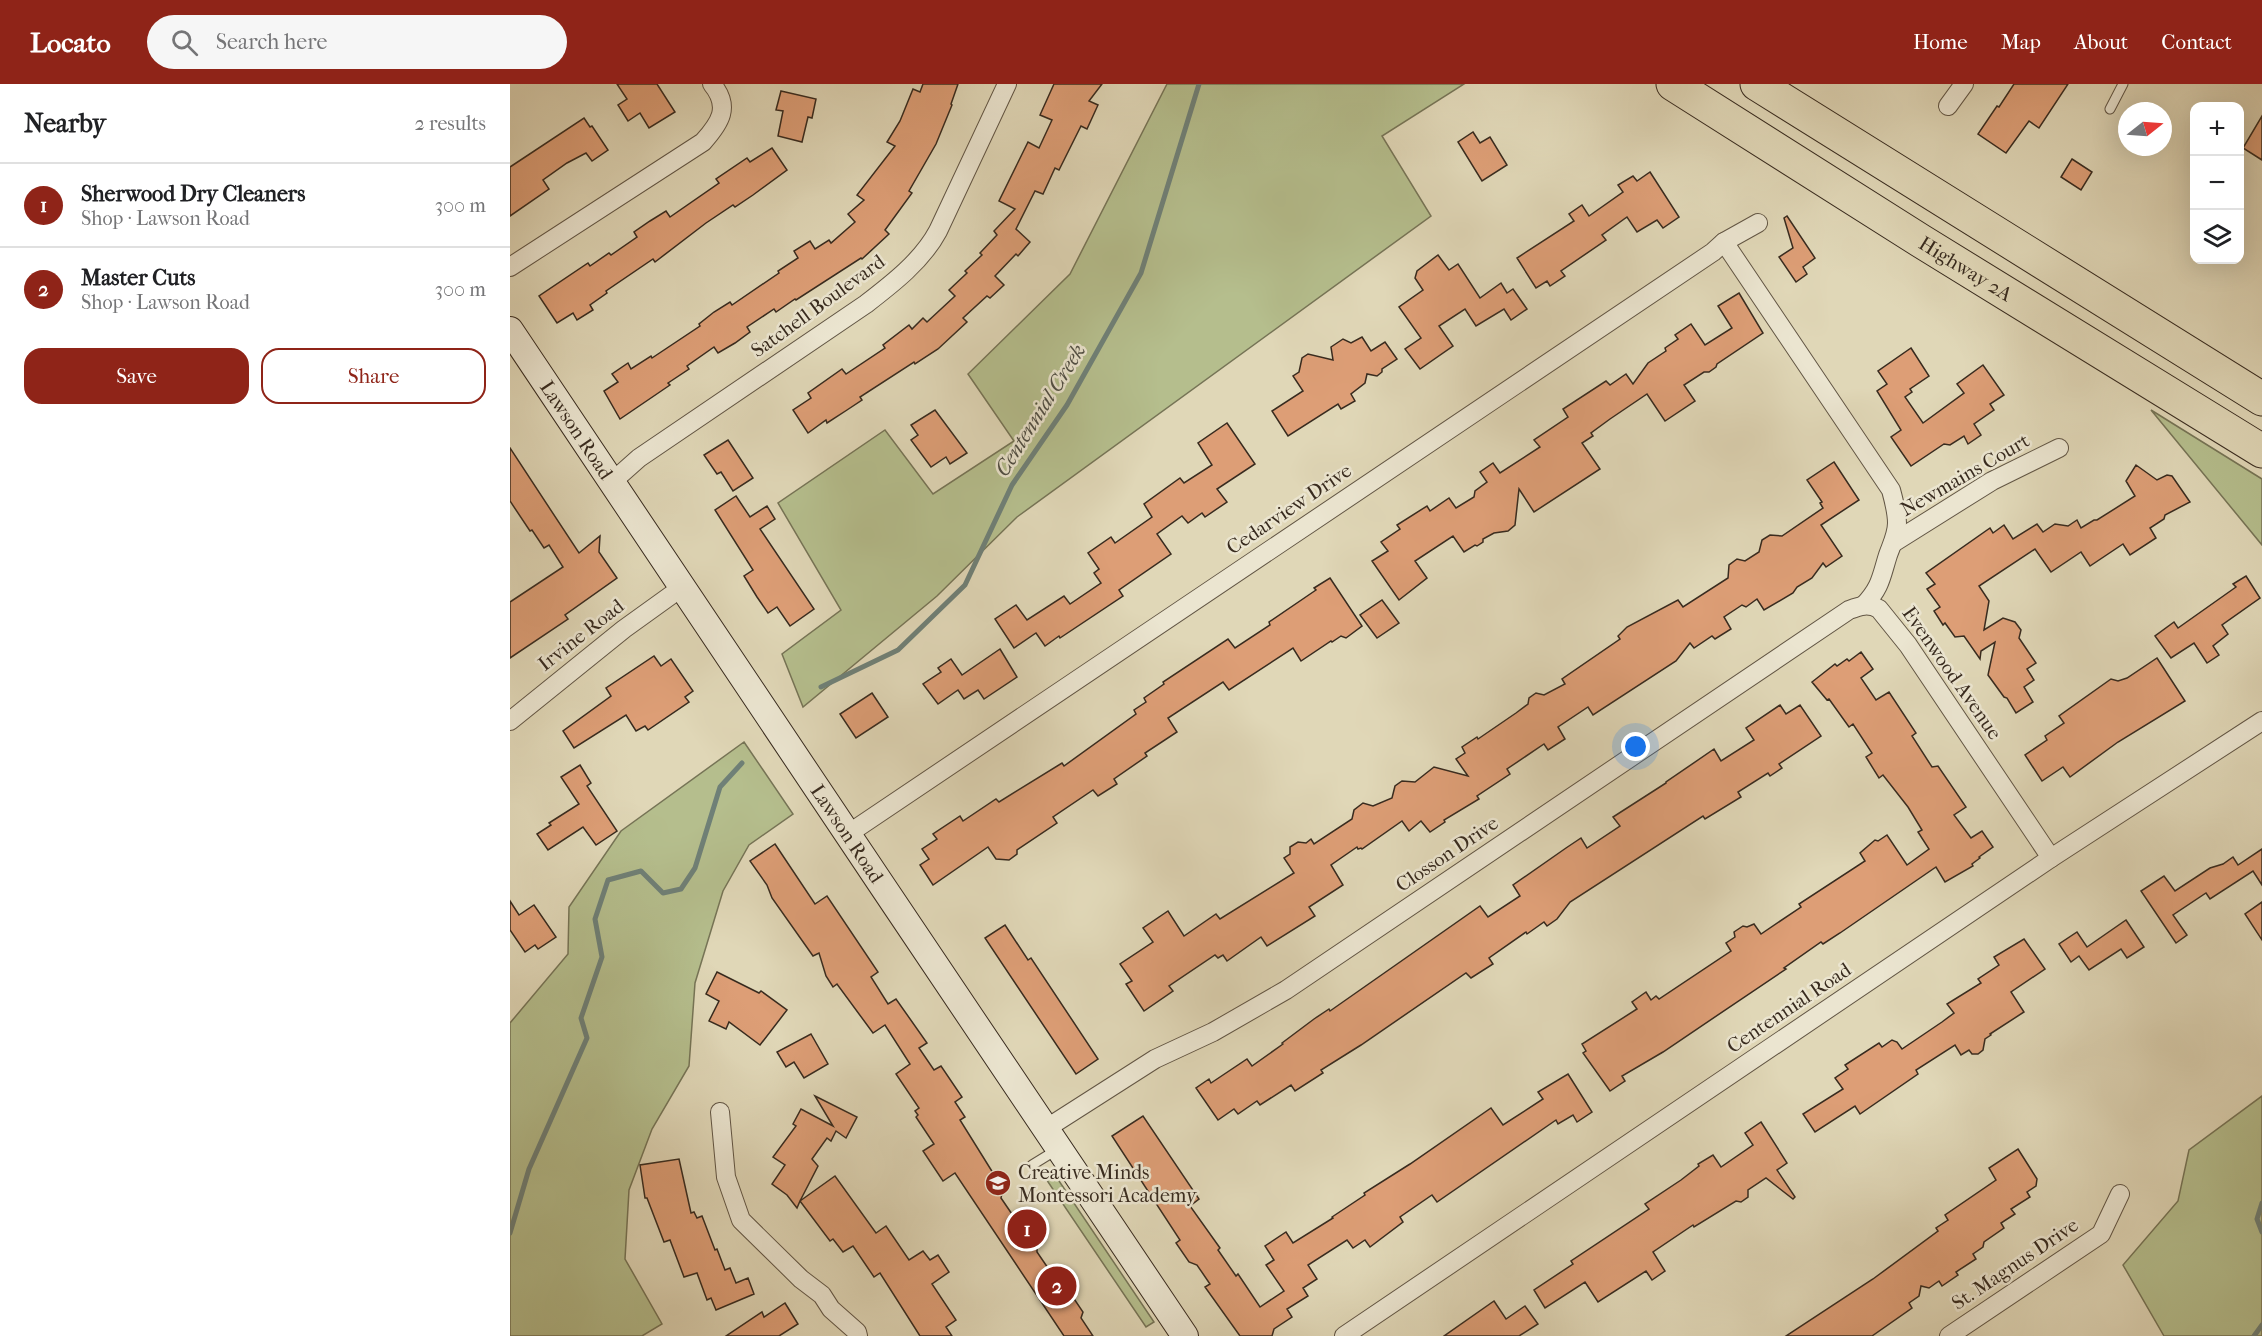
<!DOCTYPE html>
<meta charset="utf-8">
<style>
body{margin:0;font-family:"IM FELL French Canon",serif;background:#f6f6f6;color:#202124}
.controls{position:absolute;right:18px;top:18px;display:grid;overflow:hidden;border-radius:12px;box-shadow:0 6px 24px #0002}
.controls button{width:54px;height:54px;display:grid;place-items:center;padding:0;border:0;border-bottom:2px solid #e0e0e0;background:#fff;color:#202124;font:30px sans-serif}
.compass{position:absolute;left:1608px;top:18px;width:54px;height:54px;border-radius:50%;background:#fff;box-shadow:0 6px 24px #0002;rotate:73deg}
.you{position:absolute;left:1126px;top:663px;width:21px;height:21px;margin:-15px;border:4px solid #fff;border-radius:50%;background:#1a73e8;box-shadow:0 0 0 9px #1a73e833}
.badge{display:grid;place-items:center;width:39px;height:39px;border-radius:50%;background:#8f2418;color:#fff;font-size:20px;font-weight:700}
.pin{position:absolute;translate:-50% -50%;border:3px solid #fff;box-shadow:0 2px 6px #0006}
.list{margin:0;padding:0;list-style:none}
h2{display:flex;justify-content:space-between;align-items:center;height:78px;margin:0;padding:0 24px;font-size:26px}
h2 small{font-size:20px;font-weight:400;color:#757577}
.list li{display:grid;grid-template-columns:39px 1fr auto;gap:18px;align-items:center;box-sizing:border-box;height:84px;padding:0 24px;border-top:2px solid #e0e0e0}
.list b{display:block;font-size:22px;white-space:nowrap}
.list p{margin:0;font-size:20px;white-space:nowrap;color:#757577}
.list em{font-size:20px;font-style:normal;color:#757577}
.actions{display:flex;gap:12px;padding:18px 24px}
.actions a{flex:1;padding:14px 0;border:2px solid #8f2418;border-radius:18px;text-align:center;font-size:21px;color:#8f2418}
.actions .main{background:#8f2418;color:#fff}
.icon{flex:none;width:33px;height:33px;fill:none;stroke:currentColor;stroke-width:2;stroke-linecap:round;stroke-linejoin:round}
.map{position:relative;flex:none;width:1752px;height:1252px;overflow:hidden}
header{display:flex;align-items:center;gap:36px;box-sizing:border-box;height:84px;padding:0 30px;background:#8f2418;color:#fff}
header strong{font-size:28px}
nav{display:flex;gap:33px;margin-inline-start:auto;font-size:21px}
.search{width:420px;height:54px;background:#f6f6f6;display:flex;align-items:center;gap:15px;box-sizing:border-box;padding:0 21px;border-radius:33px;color:#757577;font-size:22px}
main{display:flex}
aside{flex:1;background:#fff}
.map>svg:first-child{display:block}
.green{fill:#b5be8d;stroke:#767456;stroke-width:1.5}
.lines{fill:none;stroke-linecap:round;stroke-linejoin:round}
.stream{stroke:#6f8077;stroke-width:5}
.building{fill:#dd9e76;stroke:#382b1f;stroke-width:1.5}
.lane-casing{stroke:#625645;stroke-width:11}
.street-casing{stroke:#625645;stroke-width:20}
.secondary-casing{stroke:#382b1f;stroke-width:28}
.highway-casing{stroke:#382b1f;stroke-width:35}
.lane{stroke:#ebe5d0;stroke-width:9}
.street{stroke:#ebe5d0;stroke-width:18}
.secondary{stroke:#ebe5d0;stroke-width:26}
.highway{stroke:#e0d7b7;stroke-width:33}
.labels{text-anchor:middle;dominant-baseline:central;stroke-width:5;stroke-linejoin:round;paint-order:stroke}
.street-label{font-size:20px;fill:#382b1f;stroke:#ebe5d0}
.poi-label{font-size:20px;fill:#382b1f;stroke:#ebe5d0;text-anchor:start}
.water-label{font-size:21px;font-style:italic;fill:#4f4e44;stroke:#ebe5d0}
</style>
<header>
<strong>Locato</strong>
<div class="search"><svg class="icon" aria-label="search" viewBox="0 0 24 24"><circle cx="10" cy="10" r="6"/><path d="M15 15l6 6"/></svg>Search here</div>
<nav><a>Home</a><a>Map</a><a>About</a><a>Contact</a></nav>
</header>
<main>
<aside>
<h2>Nearby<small>2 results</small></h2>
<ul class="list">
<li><span class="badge">1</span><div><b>Sherwood Dry Cleaners</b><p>Shop · Lawson Road</p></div><em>300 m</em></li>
<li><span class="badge">2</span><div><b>Master Cuts</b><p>Shop · Lawson Road</p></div><em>300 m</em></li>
</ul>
<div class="actions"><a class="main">Save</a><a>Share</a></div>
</aside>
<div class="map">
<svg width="1752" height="1252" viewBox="0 0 1752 1252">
<rect width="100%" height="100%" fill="#e0d7b7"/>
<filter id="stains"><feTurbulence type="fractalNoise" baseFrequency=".00333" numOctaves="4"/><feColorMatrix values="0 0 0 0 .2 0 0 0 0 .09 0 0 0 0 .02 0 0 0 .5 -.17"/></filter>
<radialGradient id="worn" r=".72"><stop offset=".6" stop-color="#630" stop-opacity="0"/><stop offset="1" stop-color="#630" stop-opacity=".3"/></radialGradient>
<g class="green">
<polygon points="657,0 954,0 872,52 921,132 507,433 427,512 293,623 272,570 331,526 268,419 375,346 423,410 504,357 458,290 560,190"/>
<polygon points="1641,326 1752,395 1752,461"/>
<polygon points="234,658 283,730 239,761 213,807 185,899 179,982 142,1045 119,1106 115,1175 152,1240 132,1252 0,1252 0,939 58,870 59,823 111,747"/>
<polygon points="1752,1012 1752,1252 1654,1252 1613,1181 1668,1117 1679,1066"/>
<polygon points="532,1089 545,1091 644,1238 636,1243"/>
</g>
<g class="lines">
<g class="stream">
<polyline points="311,603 388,566 455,501 502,401 557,321 631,189 689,0"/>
<polyline points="1752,1119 1747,1135 1752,1148"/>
<polyline points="0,1149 19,1085 77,954 71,934 92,873 85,835 98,796 131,787 153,809 171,805 185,784 210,703 232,679"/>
<polyline points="1744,1252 1752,1241"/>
</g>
</g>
<g class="building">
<polygon points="107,0 147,0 165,28 139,44 130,29 118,37 108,21 117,15"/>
<polygon points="413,0 448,0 441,20 442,21 426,60 399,107 402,109 375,146 379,150 352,175 351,174 286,216 285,215 266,228 264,225 237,243 240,248 225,259 208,269 204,263 177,282 179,285 158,299 160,301 110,335 94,307 108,298 102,290 118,279 121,285 141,272 142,274 190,242 189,240 204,228 220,218 222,221 269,189 268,187 288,174 284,167 300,157 305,165 319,156 321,159 345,138 338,130 354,116 347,111 385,62 377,58 390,37 403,5 410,8"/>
<polygon points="544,0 592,0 579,17 588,21 577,45 571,42 549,86 545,84 533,110 525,107 506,145 520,158 508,172 506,170 485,192 494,201 480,214 477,212 453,234 457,238 428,265 405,280 404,278 350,313 352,316 337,326 317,339 316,336 298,349 283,326 301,314 298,309 332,285 336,290 375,264 373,261 399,241 402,245 413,234 417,238 445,212 439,206 457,189 455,187 472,171 470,169 487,151 484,147 505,125 489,117 518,58 529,64 542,36 530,31"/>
<polygon points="1504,0 1558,0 1529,44 1519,37 1496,69 1468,50 1487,22 1489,23"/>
<polygon points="271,7 306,15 302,34 298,33 292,58 268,52 273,27 266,26"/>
<polygon points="1752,32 1752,76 1733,64"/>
<polygon points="74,34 80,43 82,42 98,66 82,77 76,69 57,79 33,96 39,105 0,132 0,83"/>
<polygon points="963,48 970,59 980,53 997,81 972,97 948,58"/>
<polygon points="262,64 277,86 243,111 225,123 223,121 196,139 145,178 143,175 96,207 97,209 80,221 83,226 67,236 63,229 47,239 29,212 78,179 80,182 99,169 101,171 127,153 124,148 140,137 156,127 160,133 209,99 206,95 237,74 240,78"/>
<polygon points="1562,75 1582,88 1571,106 1551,93"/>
<polygon points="1140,88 1169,133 1153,144 1147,136 1127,148 1117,133 1092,151 1096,156 1051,187 1055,192 1040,202 1037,197 1026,204 1007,174 1064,137 1059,130 1072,121 1079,132 1113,108 1108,101 1123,92 1127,97"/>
<polygon points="1277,132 1305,174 1293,183 1297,190 1286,198 1269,173 1283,164 1274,134"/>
<polygon points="928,171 939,186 948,180 970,214 991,199 997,209 1003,205 1017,225 1001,236 994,225 966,242 955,225 929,242 943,262 910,285 895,265 911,254 889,223 913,206 905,194 907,187"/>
<polygon points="1229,209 1253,249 1207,280 1206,283 1199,288 1194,288 1174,301 1185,317 1155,337 1137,310 1100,335 1081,349 1083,352 1072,359 1090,385 1024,428 1009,405 1005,441 998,447 984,449 973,455 973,458 967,462 965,461 954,468 943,452 905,477 917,494 889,516 862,477 878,467 871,458 890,445 887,441 917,422 920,427 939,414 946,424 964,413 965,407 977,398 970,388 983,379 990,389 1030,363 1024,356 1058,333 1053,325 1096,297 1100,301 1116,290 1123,300 1138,279 1156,267 1155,264 1168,255 1165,251 1181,240 1195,261 1222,244 1208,222"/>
<polygon points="852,253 861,267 875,258 887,275 872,285 872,288 867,292 857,290 855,299 841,310 845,317 831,325 828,320 778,352 762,327 793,307 783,292 789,288 792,274 798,270 823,276 821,263 833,255 841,259"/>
<polygon points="1401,264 1419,292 1400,305 1402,308 1395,313 1413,339 1454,309 1447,300 1473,281 1494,311 1480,320 1484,326 1464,340 1471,351 1458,360 1454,352 1440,361 1434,360 1401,382 1381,353 1391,346 1367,307 1377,300 1368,287"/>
<polygon points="425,326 457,369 440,380 436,373 421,383 401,356 408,351 401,341"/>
<polygon points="717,339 745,380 707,405 717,418 695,433 692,429 678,439 672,432 647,450 661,470 609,506 613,512 550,554 549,552 535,562 526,549 504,564 485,535 506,521 517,536 554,512 560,520 591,499 584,489 589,485 578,469 601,453 605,459 642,433 634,420 670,394 674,399 702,381 688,359"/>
<polygon points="218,356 243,394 223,407 211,388 207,390 194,371"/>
<polygon points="0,364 69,469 90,452 89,468 107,494 55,531 58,535 0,574 0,518 53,483 39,461 34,464 22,446 20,447 0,417"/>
<polygon points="1324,378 1349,416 1311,441 1332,472 1316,483 1313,479 1302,494 1287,503 1283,509 1254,526 1247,515 1236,523 1232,521 1214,533 1221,545 1205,555 1202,552 1184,564 1180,559 1166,577 1083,631 1078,623 1048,643 1055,655 1038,666 1034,660 997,685 1000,690 967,712 969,715 934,736 935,738 920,748 911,737 899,747 892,737 852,765 851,764 848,765 847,763 821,781 833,801 799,823 805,832 757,862 751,853 717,877 713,871 708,874 705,871 659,902 663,907 634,927 616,900 622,897 610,880 643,858 633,844 658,827 674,852 706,830 710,835 784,789 774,774 780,770 780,763 788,758 796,759 801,755 804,760 842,735 844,726 853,719 863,722 882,714 885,702 892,697 905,698 924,683 958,692 946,675 955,669 952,663 967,653 968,655 1006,629 1018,620 1019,614 1026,609 1034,611 1055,600 1052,595 1110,555 1108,552 1117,543 1168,516 1173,523 1218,494 1219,481 1227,475 1235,477 1249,468 1252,456 1260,451 1272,452 1313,424 1310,419 1312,418 1297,396"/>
<polygon points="1626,381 1647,396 1657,391 1662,392 1680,418 1655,431 1654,435 1640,444 1646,454 1620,471 1613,460 1580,482 1571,468 1541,488 1525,465 1469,502 1479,517 1474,546 1493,534 1505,538 1511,546 1509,554 1526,579 1517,585 1524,596 1514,603 1523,618 1506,629 1497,614 1494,613 1478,591 1485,558 1471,567 1470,575 1454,552 1445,553 1435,539 1433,541 1424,527 1430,523 1417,505 1425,500 1416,489 1480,444 1483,449 1494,441 1503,455 1527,440 1533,448 1545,440 1558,442 1567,436 1571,444 1584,436 1587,436 1625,412 1616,397"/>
<polygon points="226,412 240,433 257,422 265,435 250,445 304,525 280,542 267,523 258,529 247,513 234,492 243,486 205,426"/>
<polygon points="1736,492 1750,514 1712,541 1718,550 1703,562 1709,571 1697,579 1684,559 1661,574 1645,552 1664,538 1668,544 1726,503 1723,500"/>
<polygon points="820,494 852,542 836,554 831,552 822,558 821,557 791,577 783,564 719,606 713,598 658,634 667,648 635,669 637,672 604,695 607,700 588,712 583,706 543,733 547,739 507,766 507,770 499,776 486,775 478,763 423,801 410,781 419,775 412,765 427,755 423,750 450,732 453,737 486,715 489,718 552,679 554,682 626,630 624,626 636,618 634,614 654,600 653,598 718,555 725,564 760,541 759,538 806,506 804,504"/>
<polygon points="872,516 889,539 867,554 850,531"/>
<polygon points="490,565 507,593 474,615 468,606 454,615 448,606 428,620 413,600 431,588 428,584 441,575 452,591"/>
<polygon points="1351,568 1363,585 1351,594 1366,616 1379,608 1406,649 1402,652 1422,683 1428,682 1456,723 1444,731 1461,754 1472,747 1483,763 1469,773 1470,774 1462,780 1463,782 1435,798 1426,783 1330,849 1313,860 1311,858 1274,884 1276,885 1153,968 1112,992 1115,997 1100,1007 1073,969 1076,967 1072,960 1127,925 1122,918 1136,908 1141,916 1146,912 1149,915 1221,867 1216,859 1225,853 1224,848 1233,842 1237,843 1244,840 1251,850 1291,823 1289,820 1355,777 1350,769 1365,756 1368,757 1377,751 1397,781 1419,765 1408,748 1412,746 1398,723 1373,691 1369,694 1356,673 1362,669 1343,640 1339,643 1319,615 1317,616 1302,598 1325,580 1327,582 1337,575 1339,577"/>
<polygon points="144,572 151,582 161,575 183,607 175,613 179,618 138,646 135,642 126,647 116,631 64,664 53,647 101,612 96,604"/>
<polygon points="1647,574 1675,617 1608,658 1560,693 1553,683 1532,697 1515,671 1537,656 1535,652 1554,639 1549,632 1601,595 1608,597 1617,594"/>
<polygon points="362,609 378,633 346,654 330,630"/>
<polygon points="1270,621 1276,630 1290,621 1311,652 1269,680 1272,684 1260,692 1258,689 1228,708 1231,713 1195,735 1193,732 1060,818 1047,835 1037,842 1034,838 1017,850 1016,848 979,874 983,880 961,894 956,889 851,961 811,986 813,989 785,1007 781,1001 750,1021 747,1017 728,1030 724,1025 708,1036 686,1004 699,995 701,999 737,975 742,982 773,960 772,959 804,935 819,925 820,927 970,822 978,833 1010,812 1003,801 1056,764 1071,754 1077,764 1110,742 1103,733 1156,699 1156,698 1204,665 1211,677 1244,656 1236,644"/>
<polygon points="70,681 81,699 77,702 107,747 86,761 73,743 38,766 27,750 41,741 39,739 69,720 51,693"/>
<polygon points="265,760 305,820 317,812 368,888 361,893 378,920 386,915 417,959 409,964 424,986 431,982 452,1013 445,1018 455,1033 450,1036 493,1105 491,1114 504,1133 510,1135 509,1141 522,1160 527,1162 527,1168 540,1187 546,1188 573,1228 571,1234 583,1252 554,1252 445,1089 433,1097 413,1067 424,1060 406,1033 408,1031 405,1027 409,1024 386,990 400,980 375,941 363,949 327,900 323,903 316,892 309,869 303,872 262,814 257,801 240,777"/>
<polygon points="1752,765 1752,801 1743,787 1700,815 1696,809 1663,831 1677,851 1666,859 1631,807 1654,792 1665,807 1700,784 1713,780 1723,773 1728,781"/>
<polygon points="0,817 9,831 24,821 46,853 28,865 25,861 15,868 0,846"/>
<polygon points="1752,818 1752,856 1735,830"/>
<polygon points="1616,836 1634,863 1617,874 1611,865 1579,886 1569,872 1561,878 1549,860 1567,848 1577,863"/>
<polygon points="495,841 518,876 521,874 588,975 566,990 475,854"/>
<polygon points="1514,855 1535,885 1501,908 1514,928 1480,950 1481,951 1475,955 1473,966 1468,970 1462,970 1459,966 1451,971 1445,961 1406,986 1408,990 1350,1030 1345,1022 1305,1048 1293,1030 1333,1005 1325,994 1338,985 1335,981 1369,959 1372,963 1382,956 1387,958 1392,965 1432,938 1444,929 1437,920 1471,899 1468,895 1489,881 1484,873"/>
<polygon points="207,888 249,909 251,907 277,926 250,961 219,938 216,945 199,937 209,917 196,910"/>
<polygon points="301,950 318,980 294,994 284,978 276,983 267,968"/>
<polygon points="1058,990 1082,1028 1067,1038 1063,1031 1048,1040 1046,1036 927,1118 922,1111 890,1133 893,1138 860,1163 855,1156 843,1164 837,1156 798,1181 807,1195 793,1204 798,1212 777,1225 782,1233 764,1245 762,1252 730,1252 695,1203 700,1200 687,1181 679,1178 666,1159 670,1156 602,1052 633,1032 689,1115 680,1122 710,1164 708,1166 726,1192 728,1190 750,1223 774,1207 756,1181 764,1176 755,1162 776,1148 783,1159 823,1134 822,1133 855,1111 854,1109 900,1080 981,1024 993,1041 1033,1015 1028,1008"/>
<polygon points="305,1012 347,1033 336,1054 326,1047 321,1057 317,1054 302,1075 308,1082 290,1117 325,1092 366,1149 376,1142 399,1176 413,1167 420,1176 428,1171 439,1188 422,1200 446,1236 436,1243 442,1252 410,1252 370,1189 364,1193 343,1162 333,1168 323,1155 320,1157 290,1117 287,1124 277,1111 262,1100 275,1081 263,1073 286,1042 283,1040 291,1025 323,1042"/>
<polygon points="1251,1038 1277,1079 1267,1086 1285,1113 1283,1115 1256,1094 1238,1106 1238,1113 1231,1118 1226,1117 1184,1143 1183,1141 1143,1168 1155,1187 1142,1196 1136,1187 1088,1218 1075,1198 1035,1224 1024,1206 1063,1180 1061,1177 1139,1125 1135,1120 1171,1096 1189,1082 1188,1080 1203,1071 1211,1083 1243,1061 1235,1049"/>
<polygon points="1508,1065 1527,1095 1526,1102 1517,1108 1520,1113 1501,1125 1505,1130 1491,1139 1494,1144 1474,1158 1473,1163 1463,1170 1466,1175 1446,1188 1448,1191 1432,1202 1429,1197 1419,1204 1411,1202 1409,1212 1399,1219 1402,1224 1362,1252 1276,1252 1363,1195 1428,1147 1426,1144 1438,1136 1435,1131 1486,1096 1479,1084"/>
<polygon points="169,1075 181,1129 184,1128 187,1134 192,1132 205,1166 207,1165 215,1186 220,1184 226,1199 238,1194 244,1210 206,1226 201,1214 197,1216 187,1189 174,1193 160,1156 154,1158 137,1114 135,1114 130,1081"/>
<polygon points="984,1217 996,1235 1015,1222 1028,1240 1009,1252 934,1252"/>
<polygon points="275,1219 288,1240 269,1252 216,1252 252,1228 254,1233"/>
</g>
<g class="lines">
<g class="lane-casing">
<g id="lane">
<polyline points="1600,25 1613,0"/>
<polyline points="522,1081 548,1065"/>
</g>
</g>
<g class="street-casing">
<g id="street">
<polyline points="1438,22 1454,0"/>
<path d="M1214,158L1381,406C1384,417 1387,428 1387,439C1387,450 1382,460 1378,471C1371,493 1371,503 1354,521"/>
<path d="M0,183L193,58C210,39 221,23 202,0"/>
<path d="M102,398L129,374L356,220C382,200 412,177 428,147L497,0"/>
<polyline points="1383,459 1482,397 1549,364"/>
<polyline points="0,637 114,545 171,504"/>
<polyline points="338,750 1203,168 1214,158 1248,139"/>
<polyline points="210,1028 216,1093 231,1136 291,1195 312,1211 321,1225 347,1248 348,1252"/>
<path d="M537,1044L645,975L703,948L776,906L1339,526C1350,522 1358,519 1369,525L1398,561L1541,774"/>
<polyline points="834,1252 1541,774 1752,637"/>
<polyline points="1439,1252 1591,1150 1610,1110"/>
</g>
</g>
<g class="secondary-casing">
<g id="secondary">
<path id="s1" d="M0,246C225,582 449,917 675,1252"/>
</g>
</g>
<g class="highway-casing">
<g id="highway">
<path id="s2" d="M1163,0L1411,157L1752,367"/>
<polyline points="1247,0 1752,315"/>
</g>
</g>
<use href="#lane" class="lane"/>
<use href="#street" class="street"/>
<use href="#secondary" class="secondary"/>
<use href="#highway" class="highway"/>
</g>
<defs>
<g id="school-disc" transform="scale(1.35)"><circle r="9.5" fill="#8f2418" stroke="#ebe5d0"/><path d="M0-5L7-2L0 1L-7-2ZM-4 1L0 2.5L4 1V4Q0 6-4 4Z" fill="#fff"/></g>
</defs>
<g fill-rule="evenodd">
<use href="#school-disc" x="488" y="1099"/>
</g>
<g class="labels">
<g class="street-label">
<text stroke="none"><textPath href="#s2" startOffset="346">Highway 2A</textPath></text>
<text transform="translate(308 222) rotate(-36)">Satchell Boulevard</text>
<text stroke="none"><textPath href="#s1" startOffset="120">Lawson Road</textPath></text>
<text transform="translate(1455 391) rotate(-30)">Newmains Court</text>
<text transform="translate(779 425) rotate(-34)">Cedarview Drive</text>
<text transform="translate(71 551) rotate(-38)">Irvine Road</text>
<text transform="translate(1442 589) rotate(55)">Evenwood Avenue</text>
<text stroke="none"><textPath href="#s1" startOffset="606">Lawson Road</textPath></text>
<text transform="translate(937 770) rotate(-34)">Closson Drive</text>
<text transform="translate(1279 924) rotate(-34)">Centennial Road</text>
<text transform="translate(1505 1180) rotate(-34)">St. Magnus Drive</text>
</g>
<g class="poi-label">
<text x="508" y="1088">Creative Minds<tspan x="508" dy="23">Montessori Academy</tspan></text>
</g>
<g class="water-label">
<text transform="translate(530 326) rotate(-58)">Centennial Creek</text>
</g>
</g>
<rect width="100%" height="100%" filter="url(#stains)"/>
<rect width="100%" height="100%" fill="url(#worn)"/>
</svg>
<div class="controls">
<button>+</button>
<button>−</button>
<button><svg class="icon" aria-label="layers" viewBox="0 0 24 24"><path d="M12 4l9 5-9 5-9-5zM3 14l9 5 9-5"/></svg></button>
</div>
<svg class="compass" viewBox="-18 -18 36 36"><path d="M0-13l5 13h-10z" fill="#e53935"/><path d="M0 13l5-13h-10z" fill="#757577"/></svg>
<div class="you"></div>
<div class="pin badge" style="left:517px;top:1145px">1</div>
<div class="pin badge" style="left:547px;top:1202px">2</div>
</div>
</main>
